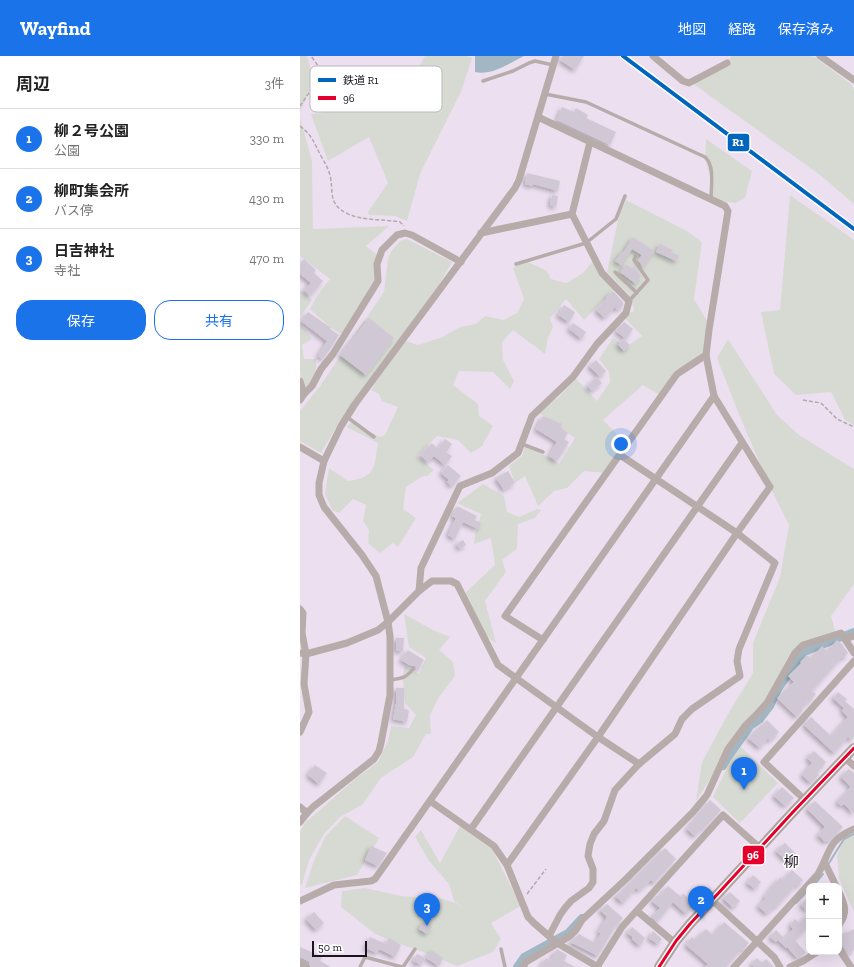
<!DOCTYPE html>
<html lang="ja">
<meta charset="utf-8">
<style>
body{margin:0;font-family:"Zilla Slab","Noto Sans JP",serif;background:#f2f2f2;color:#222}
.controls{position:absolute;right:12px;bottom:12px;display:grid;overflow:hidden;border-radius:8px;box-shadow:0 4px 16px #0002}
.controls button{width:36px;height:36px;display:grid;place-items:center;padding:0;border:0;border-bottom:1px solid #e0e0e0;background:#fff;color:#222;font:20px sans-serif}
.scale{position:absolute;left:12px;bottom:10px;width:55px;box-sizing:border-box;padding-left:4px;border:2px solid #1b131e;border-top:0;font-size:11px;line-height:14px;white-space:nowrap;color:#1b131e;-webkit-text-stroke:3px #fff;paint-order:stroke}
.you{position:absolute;left:321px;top:388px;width:14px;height:14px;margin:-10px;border:3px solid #fff;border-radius:50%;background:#1a73e8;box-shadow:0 0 0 6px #1a73e833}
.badge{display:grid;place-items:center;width:26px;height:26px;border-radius:50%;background:#1a73e8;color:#fff;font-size:13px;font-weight:700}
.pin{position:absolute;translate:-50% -33px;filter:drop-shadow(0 1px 2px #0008)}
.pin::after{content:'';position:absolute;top:21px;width:14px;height:12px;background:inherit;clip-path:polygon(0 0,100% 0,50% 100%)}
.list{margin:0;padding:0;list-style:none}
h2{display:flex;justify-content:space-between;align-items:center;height:52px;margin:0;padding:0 16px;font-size:17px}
h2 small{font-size:13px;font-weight:400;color:#767676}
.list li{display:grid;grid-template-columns:26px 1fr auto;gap:12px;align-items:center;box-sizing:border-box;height:60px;padding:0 16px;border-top:1px solid #e0e0e0}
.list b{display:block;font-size:15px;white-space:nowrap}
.list p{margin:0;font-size:13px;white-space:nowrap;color:#767676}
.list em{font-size:13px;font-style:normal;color:#767676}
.actions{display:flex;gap:8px;padding:12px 16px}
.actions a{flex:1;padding:9px 0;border:1px solid #1a73e8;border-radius:16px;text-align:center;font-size:14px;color:#1a73e8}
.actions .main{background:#1a73e8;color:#fff}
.map{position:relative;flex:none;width:554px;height:911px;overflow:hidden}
header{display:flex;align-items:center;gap:24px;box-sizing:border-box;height:56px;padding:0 20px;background:#1a73e8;color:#fff}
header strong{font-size:19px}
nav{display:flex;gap:22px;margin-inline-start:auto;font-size:14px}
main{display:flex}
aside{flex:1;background:#fff}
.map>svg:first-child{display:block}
.green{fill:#d7dad3}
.water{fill:#a2b7c3}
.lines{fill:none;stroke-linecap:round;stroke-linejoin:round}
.stream{stroke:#a2b7c3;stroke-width:2}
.canal{stroke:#a2b7c3;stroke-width:8}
.building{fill:#d1c8d5;filter:url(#shadow)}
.path{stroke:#b4aaac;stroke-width:1.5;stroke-dasharray:4 2;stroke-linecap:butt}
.lane{stroke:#b7acaa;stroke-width:3.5}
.street{stroke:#b7acaa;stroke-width:7}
.secondary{stroke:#afa19e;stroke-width:10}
.bus-1-casing{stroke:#fff;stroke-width:6}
.bus-1{stroke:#e4002b;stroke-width:3}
.rail-1-casing{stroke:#fff;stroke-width:7}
.rail-1{stroke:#0065bd;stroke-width:4}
.labels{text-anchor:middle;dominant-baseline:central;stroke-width:3;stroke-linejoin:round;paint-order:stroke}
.neighbourhood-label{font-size:15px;fill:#1b131e;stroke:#fff}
.key{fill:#fff;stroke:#bbb8bc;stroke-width:1}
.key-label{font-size:11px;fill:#1b131e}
.line-badge{stroke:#fff;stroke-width:1.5}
.badge-label{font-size:11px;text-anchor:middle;font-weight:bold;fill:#fff}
</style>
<header>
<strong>Wayfind</strong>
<nav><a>地図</a><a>経路</a><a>保存済み</a></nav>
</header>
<main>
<aside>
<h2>周辺<small>3件</small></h2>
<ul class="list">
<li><span class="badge">1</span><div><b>柳２号公園</b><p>公園</p></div><em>330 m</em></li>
<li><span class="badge">2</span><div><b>柳町集会所</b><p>バス停</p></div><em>430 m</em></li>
<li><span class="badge">3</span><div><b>日吉神社</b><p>寺社</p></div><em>470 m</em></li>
</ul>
<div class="actions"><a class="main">保存</a><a>共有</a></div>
</aside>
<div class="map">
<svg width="554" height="911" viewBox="0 0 554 911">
<defs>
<filter id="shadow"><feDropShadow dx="-2.5" dy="2.5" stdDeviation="2" flood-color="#0004"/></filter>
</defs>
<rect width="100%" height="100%" fill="#ece0f0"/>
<g class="green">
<polygon points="0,0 7,0 14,24 0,56"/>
<polygon points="125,0 167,0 172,2 161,36 120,118 107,165 95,160 69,159 68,156 88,127 69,81 28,105 11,58 100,48"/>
<polygon points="431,0 510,0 516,2 551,28 554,33 554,148 520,119 392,27 426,11"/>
<polygon points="0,61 12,105 13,173 89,170 66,190 80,201 77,224 44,280 31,272 10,253 17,240 30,223 0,200"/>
<polygon points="406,83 452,115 445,142 436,147 412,144 412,128 405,103"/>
<polygon points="490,139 554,184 554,369 545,364 531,336 496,339 474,318 461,256 480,254"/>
<polygon points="326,144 387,175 402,186 394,243 410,270 406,299 375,314 361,340 343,329 303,364 327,388 306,417 284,415 267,432 254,435 238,450 225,420 215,427 209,410 222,400 226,388 259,408 275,382 236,355 258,342 276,323 297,345 310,326 309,316 299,303 313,282 326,291 342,280 323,260 334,255 331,241 307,216 319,160"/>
<polygon points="107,183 152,206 140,227 39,366 21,397 0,385 0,355 20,330 84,236 88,203 92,194 100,185"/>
<path d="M224,204L247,215L251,223L266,227L283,217L294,204L315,233L284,264L266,243L250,262L253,271L248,282L245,298L213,274L202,286L203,304L214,325L210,333L193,316L159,315L153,329L178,348L179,360L193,370L182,390L171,397L158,384L137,380L117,400L134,414L127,420H123L106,431L103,453L116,462L98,491L93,487L80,497L68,487L69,474L63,465L66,449L53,443L39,457L32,454L25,438L29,412L48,425C76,421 74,412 78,387L47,371L51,366L80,381L85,379L98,351L82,345L79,338L71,334L102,284L118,289L143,281L160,271L176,268L185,260L204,264L217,257L224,243L213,212Z"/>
<polygon points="0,234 12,244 0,261"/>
<path d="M1,268L12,283L2,289L4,303H16C17,314 15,327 4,332L0,317V270Z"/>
<polygon points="428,283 477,359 499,379 554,413 554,528 531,560 536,578 498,594 470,643 438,680 396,745 402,706 428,658 453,617 453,587 480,521 489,469 470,431 440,361 417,302"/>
<polygon points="183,428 204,440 207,456 219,461 237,453 241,454 235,462 218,468 217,493 202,504 206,516 185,545 196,587 188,582 165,537 195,509 191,482 174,488 175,478 181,458 157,447"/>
<polygon points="104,558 133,574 150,581 139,594 153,606 155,620 139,641 130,659 131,678 126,678 113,701 81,722 62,749 40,761 24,778 9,804 2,829 0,828 0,776 4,768 54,724 78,706 88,685 91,670 109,672 116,659 105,647 103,624 104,610 119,618 126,602 109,591"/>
<polygon points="441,691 478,727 440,767 413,741 430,705"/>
<polygon points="45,760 79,782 57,819 5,832 13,807 25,781"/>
<polygon points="160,770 192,793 221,850 191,867 201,883 193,896 157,910 126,897 100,888 75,878 41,851 42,835 65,832 101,840 142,843 156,847 168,855 154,845 149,828 129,805 115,781 121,774 140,807"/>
<polygon points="554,779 554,856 539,822 537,800 544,783"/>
</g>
<path class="water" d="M175,0H224C210,7 191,20 175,16Z"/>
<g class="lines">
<g class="stream">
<polyline points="529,807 544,783 554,778"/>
<polyline points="513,830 523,818"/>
<polyline points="496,847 509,834"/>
</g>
<g class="canal">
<polyline points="423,710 427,703 446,676 450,670 460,663 470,650 478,633 504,596 554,576"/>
<polyline points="217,911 224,901 268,877 282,862"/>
</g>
</g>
<g class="building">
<polygon points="263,0 284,0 275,14 260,4"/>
<polygon points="262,51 274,56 276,52 288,59 286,62 316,76 310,89 257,64"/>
<polygon points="227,117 260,125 258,135 233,128 233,130 225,128"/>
<polygon points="252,139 258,140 256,151 250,149"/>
<polygon points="333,181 354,195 343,211 338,204 342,199 332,193 321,209 315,205 322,196 323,197"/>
<polygon points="360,188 373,194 371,196 379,200 376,205 356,196"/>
<polygon points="4,203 16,214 14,217 23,225 10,240 4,234 11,227 0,218 0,208"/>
<polygon points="326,208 332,213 334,210 341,220 336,228 320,216"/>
<polygon points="313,235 323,246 323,250 317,254 315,251 305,262 296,254 307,242 306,241"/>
<polygon points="264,249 275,256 269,266 258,259"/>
<polygon points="8,256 31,272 30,273 39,279 23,303 18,300 27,285 1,265"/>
<polygon points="69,262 94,282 66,319 40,299"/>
<polygon points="324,266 333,273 326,283 316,275"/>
<polygon points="273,267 286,276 282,283 269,273"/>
<polygon points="323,283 330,289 324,295 318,289"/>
<polygon points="296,304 306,315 300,321 289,310"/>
<polygon points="297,321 302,327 292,335 287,330"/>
<polygon points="243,360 262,368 261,372 268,377 264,383 269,386 257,405 249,400 257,386 236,373"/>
<polygon points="145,383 152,388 146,396 152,400 145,409 134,400 128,406 120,399 132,387 138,393"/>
<polygon points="148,409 161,420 152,430 147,426 149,424 141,417"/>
<polygon points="208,415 215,427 204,434 196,422"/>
<polygon points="157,450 177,460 175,464 181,467 178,473 163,466 155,483 148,479 156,462 152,460"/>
<polygon points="163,484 166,489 160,493 156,488"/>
<polygon points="96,582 104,582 103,595 96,595"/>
<polygon points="537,584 542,588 548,597 544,602 542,601 512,635 516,638 504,650 502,653 503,654 497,661 477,642 494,626 488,620 501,607 500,606 507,599 511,602 522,590 527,595"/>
<polygon points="108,594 124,604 118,614 115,610 111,610 101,604"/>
<polygon points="96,632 104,632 104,653 109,654 107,666 93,663 96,648"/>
<polygon points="538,636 547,643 545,645 554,653 554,681 551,684 548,681 534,697 504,669 511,661 531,680 548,661 542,655 544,652 533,642"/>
<polygon points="467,664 479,676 470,685 468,682 460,692 448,682"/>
<polygon points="514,695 526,706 517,717 519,719 511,727 502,719 512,707 507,702"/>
<polygon points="15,709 27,717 19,728 8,719"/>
<polygon points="549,713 554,717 554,758 544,748 541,750 537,746 551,731 541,721"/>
<polygon points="482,731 494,742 485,750 474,740"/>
<polygon points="410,744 421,754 403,773 402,772 395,780 387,773"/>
<polygon points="515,745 543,771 528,786 526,784 525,786 518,779 525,771 507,753"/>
<polygon points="485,787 496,798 488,806 476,795"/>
<polygon points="71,790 87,797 78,810 65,804"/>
<polygon points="365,792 376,803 354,827 351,824 339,835 336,832 323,847 315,840 322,835 337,819 337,820"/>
<polygon points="492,814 503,824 497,830 496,829 476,851 475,850 467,858 458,850 466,842 464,841 474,828 481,821 483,824"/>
<polygon points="453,819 461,826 455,833 447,827"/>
<polygon points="368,830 381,841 383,837 388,842 387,843 394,849 386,858 373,846 357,866 352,861 360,852 352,845 358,839 359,840"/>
<polygon points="430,836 440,845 433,852 423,842"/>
<polygon points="506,843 509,846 509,856 501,849"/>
<polygon points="307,848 323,862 317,869 316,869 298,900 270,886 279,878 295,887 301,877 298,876 307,861 300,854"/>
<polygon points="14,856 24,867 16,874 6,863"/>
<polygon points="509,858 509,869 495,884 506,897 497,902 487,891 486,892 478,884 476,886 470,881 476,874 484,882 493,873 490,869 495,863 499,867"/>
<polygon points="124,865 132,871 127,878 119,873"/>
<polygon points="424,866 449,887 443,894 441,893 426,911 405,911 408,908 386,889 392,881 395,884 406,873 413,879"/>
<polygon points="332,871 345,882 340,890 332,883 333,881 327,877"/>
<polygon points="554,873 554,894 548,898 539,884 543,882 542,878 546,876 547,877"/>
<polygon points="353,875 362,883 358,888 349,882"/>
<polygon points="70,881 86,888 89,882 101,889 95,901 79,893 77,897 65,892"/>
<polygon points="0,891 16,898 22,902 20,905 31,911 11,911 9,907 10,906 0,901"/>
<polygon points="257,893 267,899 264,905 275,911 240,911 246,902 250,905"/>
<polygon points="131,894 143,902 139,910 126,902"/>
<polygon points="117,898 125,902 121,909 113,905"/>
<polygon points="457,902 462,907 466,903 474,911 455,911 451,908"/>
</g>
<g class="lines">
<g class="path">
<polyline points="0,50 18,24 21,14 11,0"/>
<path d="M0,70C13,80 14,87 21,100C25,107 28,112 30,119C34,136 27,148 48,158C64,165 83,163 100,166L104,170"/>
<polyline points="503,344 521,347 537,363 554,371"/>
<polyline points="227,838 246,813"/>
</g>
<g class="lane">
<polyline points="183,25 213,15 229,7 235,5 253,9"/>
<path d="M245,38L286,46L405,101C415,110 411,130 411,143"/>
<polyline points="216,208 286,187 316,163 325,140"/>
<polyline points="315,216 337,237"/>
<polyline points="329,245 348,224 334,204 336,199"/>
<polyline points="47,361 74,381"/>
<polyline points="222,388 243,396"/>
<path d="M90,624C101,622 105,623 113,613"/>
<polyline points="201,893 205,911"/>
<polyline points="60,911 65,901 102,911"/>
<polyline points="103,911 115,893"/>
</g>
<g class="street">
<polyline points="353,0 383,25 389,27 427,7"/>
<polyline points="520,0 554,24"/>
<polyline points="181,177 272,158 290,86"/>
<polyline points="0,325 4,338"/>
<polyline points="0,344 4,338 12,330 21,313 33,298 78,225 77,208 82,194 97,179 105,177 112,179 161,206"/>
<polyline points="0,391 24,405"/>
<polyline points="119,535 132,525 151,525 157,528 198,609 298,681 339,708"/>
<polyline points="0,553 3,557 2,577 6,598 4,628 9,656 0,676"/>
<polyline points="545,583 554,580"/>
<polyline points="243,584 205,560 377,318 406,299"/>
<polyline points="0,597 6,598 47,587 78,574 88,566 119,535 121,512 160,430 192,417 218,397 232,360 273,321 297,288 326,257 329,245 302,217 272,158"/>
<polyline points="545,702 554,710"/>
<polyline points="505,744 464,706 554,605"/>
<polyline points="130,745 194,790 207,809 228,861 235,868 257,887 298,911"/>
<polyline points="0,751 7,757"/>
<polyline points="0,766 7,757 13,751 74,703 79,695 81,687 90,639 90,580 88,566 76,520 62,499 24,451 19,439 19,427 24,405 41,370 55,348 215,132 219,124 256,0"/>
<polyline points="171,773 442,387"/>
<polyline points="525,807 536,830"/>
<polyline points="207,809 298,681 437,477 470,431 414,340 406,299 409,274 428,155 425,150 238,61"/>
<path d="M539,836C545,849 548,857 539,869"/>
<polyline points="412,844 474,901 480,911"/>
<polyline points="0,845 34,829 71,825 75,823 414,340"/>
<polyline points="337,855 375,887"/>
<polyline points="249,880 260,859 265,852 271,845 289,832 293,826 293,813 288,800 290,788 294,778 304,765 315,734 339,708 375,678 382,663 392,653 440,620 437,605 439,593 475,507 437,477 320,399"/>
<polyline points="539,893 551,911"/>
<polyline points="0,907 6,911"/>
<polyline points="223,911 226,906 270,880 276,874 282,864 326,823 393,756 407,739 428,693 445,670 455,660 467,647 495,597 503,589 541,577 554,597"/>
<polyline points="297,911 322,871 423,759 460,792"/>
<path d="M434,911L518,818C531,795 527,785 554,773"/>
<polyline points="490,911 503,905 517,896"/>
</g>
<polyline class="secondary" points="359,911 376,885 390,868 493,756 554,692"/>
<g class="bus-1-casing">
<polyline id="bus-1" points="359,911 376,885 390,868 493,756 554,692"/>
</g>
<use href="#bus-1" class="bus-1"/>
<g class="rail-1-casing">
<polyline id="rail-1" points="323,0 554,173"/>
</g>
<use href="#rail-1" class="rail-1"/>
</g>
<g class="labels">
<g class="neighbourhood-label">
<text x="491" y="806">柳</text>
</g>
</g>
<rect x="10" y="10" width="132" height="46" rx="6" class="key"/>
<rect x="18" y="22" width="18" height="4" fill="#0065bd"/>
<rect x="18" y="40" width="18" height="4" fill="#e4002b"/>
<g class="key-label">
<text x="43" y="28">鉄道 R1</text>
<text x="43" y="46">96</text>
</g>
<g class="line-badge">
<rect x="427" y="77" width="23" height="19" rx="4" fill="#0065bd"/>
<rect x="442" y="789" width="23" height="20" rx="4" fill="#e4002b"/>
</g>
<g class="badge-label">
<text x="438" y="90">R1</text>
<text x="453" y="803">96</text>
</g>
</svg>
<div class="controls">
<button>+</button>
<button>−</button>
</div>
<div class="scale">50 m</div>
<div class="you"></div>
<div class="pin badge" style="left:444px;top:734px">1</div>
<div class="pin badge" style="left:401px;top:863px">2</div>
<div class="pin badge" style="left:127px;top:870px">3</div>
</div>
</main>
